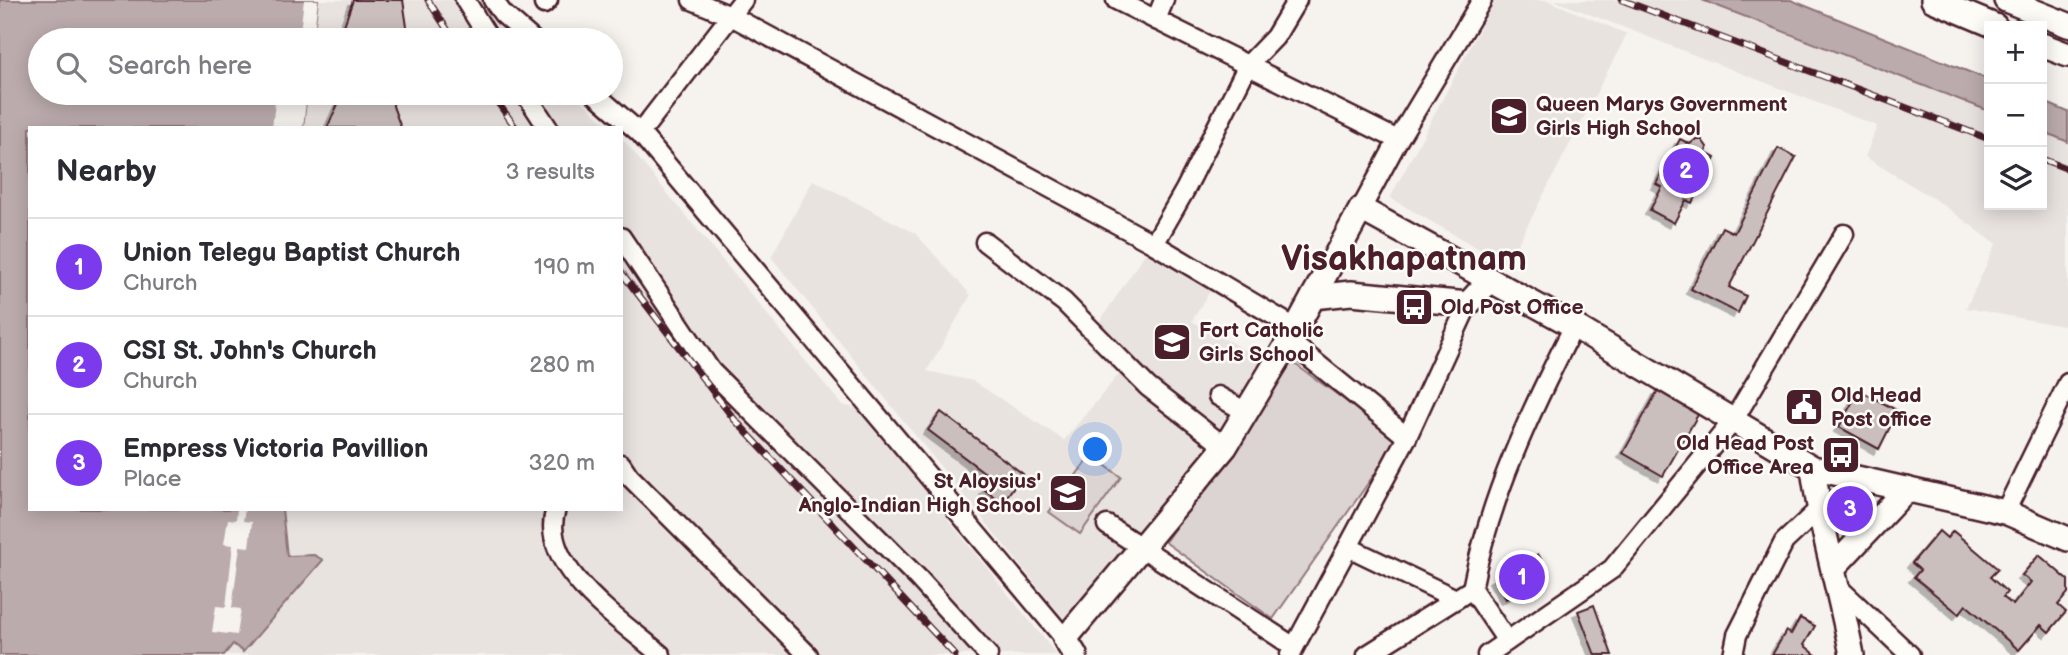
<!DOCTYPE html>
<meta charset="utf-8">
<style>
body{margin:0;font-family:"Balsamiq Sans",sans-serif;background:#f7f7f7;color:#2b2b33}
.controls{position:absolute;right:21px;top:21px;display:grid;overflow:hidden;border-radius:0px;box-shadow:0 4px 18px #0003}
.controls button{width:63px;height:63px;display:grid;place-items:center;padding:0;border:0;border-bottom:2px solid #e1e1e2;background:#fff;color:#2b2b33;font:35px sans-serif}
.you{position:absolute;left:1096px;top:450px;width:24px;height:24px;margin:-18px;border:5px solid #fff;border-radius:50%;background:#1a73e8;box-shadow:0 0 0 10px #1a73e833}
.badge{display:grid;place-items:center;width:46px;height:46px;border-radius:50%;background:#7c3aed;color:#fff;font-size:23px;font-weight:700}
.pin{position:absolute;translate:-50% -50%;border:4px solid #fff;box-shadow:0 2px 7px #0006}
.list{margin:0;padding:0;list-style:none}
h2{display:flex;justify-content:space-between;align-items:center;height:91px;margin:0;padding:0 28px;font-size:30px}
h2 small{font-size:23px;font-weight:400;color:#7c7c81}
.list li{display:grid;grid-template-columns:46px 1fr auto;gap:21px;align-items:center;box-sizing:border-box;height:98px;padding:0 28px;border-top:2px solid #e1e1e2}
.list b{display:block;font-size:26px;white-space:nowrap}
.list p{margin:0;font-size:23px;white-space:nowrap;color:#7c7c81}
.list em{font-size:23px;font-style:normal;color:#7c7c81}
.icon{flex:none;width:38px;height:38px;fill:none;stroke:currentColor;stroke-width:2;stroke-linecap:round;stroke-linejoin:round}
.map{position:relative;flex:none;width:2068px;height:655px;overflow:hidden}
.search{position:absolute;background:#fff;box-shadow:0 4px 18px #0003;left:28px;top:28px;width:595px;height:77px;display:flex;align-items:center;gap:18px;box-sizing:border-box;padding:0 24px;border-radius:38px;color:#7c7c81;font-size:26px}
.panel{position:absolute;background:#fff;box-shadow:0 4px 18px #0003;left:28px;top:126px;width:595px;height:385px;border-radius:0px}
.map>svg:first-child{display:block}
.built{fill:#e9e3e0}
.green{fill:#dcd4d2;stroke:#937a7e;stroke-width:2}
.water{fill:#bbabac;stroke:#8e7378;stroke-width:2}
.pier{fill:#f6f3ef}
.building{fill:#cbbfbe;stroke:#4a1f2b;stroke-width:2;filter:url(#shadow)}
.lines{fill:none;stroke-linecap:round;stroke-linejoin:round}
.minor-casing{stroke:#4a1f2b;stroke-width:23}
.major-casing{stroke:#4a1f2b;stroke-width:28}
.minor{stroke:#fdfcf7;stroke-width:18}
.major{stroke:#fdfcf7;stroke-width:23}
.rail-casing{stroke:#4a1f2b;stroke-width:7}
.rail{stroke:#fdfcf7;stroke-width:4.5;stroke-dasharray:13;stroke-linecap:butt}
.labels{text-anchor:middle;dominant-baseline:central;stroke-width:5;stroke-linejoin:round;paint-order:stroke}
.poi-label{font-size:21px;font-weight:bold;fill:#4a1f2b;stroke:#fdfcf7;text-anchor:start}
.town-label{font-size:35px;font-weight:bold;fill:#4a1f2b;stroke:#fdfcf7}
</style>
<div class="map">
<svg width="2068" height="655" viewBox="0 0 2068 655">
<defs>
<filter id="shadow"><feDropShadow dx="-5" dy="5" stdDeviation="0" flood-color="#0004"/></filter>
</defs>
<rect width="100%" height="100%" fill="#f6f3ef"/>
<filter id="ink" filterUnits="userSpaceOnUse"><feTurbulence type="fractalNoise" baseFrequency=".0143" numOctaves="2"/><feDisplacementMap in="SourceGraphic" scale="14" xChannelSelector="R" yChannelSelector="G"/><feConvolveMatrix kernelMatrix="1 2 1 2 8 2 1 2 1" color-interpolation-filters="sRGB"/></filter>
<g filter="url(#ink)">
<g class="built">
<polygon points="318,0 483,0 501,28 514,40 313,40"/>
<polygon points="1495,0 1547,0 1627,34 1507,265 1390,198"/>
<polygon points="1553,0 1702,0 1989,111 1989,205 2042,205 2042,131 2068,142 2068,327 1966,308 1996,244 1939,202 1865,157 1877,126"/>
<polygon points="307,93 573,93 611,128 303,128"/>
<polygon points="621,137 842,405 859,409 1057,655 224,655 233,644 242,651 314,555 287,556 282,509 621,509"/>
<polygon points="813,180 915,233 971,295 927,371 973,381 1064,440 1120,373 1213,444 1110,575 1063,618 771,257"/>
<polygon points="1148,249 1212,288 1192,321 1263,360 1218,435 1153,385 1098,324"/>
</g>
<g class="green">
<polygon points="1292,362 1399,439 1273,619 1165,542"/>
<polygon points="1091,455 1121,477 1080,534 1049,512"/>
</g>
<g class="water">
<polygon points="0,0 318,0 313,40 40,40 40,93 307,93 303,128 30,128 30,509 282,509 287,556 314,555 323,560 243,652 233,644 224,655 0,655"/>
<polygon points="1702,0 1791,0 1989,80 1989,111"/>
<polygon points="2042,101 2068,112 2068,142 2042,131"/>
</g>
<g class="pier">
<polygon points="304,0 318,0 313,40 299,40"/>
<polygon points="276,93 307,93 303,128 272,128"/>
<polygon points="237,509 245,509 243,521 252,522 249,547 240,546 232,608 241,609 237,635 212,632 216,606 226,607 233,545 224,544 228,519 236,520"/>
</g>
<g class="building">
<polygon points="353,0 403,0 409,40 339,40"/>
<polygon points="343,93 394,93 393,106 401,128 327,128"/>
<polygon points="1680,139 1690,144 1695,140 1702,140 1707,147 1706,153 1715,158 1692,203 1686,200 1674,223 1650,210 1662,187 1656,184"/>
<polygon points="1778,148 1796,157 1729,287 1746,296 1738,313 1691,289 1722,227 1734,233"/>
<polygon points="1658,390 1699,413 1663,476 1623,453"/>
<polygon points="1859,390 1898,411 1879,449 1839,427"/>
<polygon points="941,412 1023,474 1002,503 985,490 993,479 928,430"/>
<polygon points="1939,531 1947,538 1953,531 1998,569 1990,577 2007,592 2003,597 2013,605 2031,582 2022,575 2039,555 2068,580 2068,593 2058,605 2066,612 2049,632 2041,625 2019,650 1966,605 1959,614 1914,577 1920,570 1912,563"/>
<polygon points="1538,554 1550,575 1506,599 1494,578"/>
<polygon points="1594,605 1612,655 1595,655 1578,611"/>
<polygon points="1800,618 1815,626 1804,645 1816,655 1772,655 1786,631 1791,634"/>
</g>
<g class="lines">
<g class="minor-casing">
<g id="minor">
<polyline points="465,0 490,40"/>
<polyline points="493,0 503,14 533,40"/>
<polyline points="692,0 733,17 1154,244 1295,328"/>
<polyline points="1116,0 1398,140"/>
<polyline points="544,4 548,0"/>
<polyline points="1156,20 1164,0"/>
<polyline points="525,93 548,128"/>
<polyline points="594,93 640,133 1065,639"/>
<polyline points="640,133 743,0"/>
<polyline points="1361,209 1398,140 1482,0"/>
<polyline points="621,237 711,371 918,578 988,655"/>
<polyline points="985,242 1064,302 1148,387 1225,447"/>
<polyline points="1154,244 1185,190 1248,65 1275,37 1297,0"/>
<polyline points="1289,341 1407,437"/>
<polyline points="1218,396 1246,412"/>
<polyline points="621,464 629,476 808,655"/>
<path d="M556,509C536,566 623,622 661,655"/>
<polyline points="2005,512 2068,383"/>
<polyline points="1107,525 1294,647"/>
<polyline points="1348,547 1456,599"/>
<polyline points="1840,589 1910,655"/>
<path d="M1507,641L1472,589C1490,496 1531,410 1574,326"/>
<polyline points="1290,655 1407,437 1468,304"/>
<polyline points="1367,655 1472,589"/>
<polyline points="1487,655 1612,569 1733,421 1844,234"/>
<polyline points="1733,655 1737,635 1784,542 1818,510"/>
</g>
</g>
<g class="major-casing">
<g id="major">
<polyline points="1933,0 1995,26"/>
<polyline points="2006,0 2068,25"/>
<polyline points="2042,45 2068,55"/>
<polyline points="1313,297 1351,293 1468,304 1490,280"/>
<path d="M1813,468C1821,531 1840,592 1852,655"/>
<polyline points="1834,567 1907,489"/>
<polyline points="1075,655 1065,639 1225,447 1289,341 1361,209 1574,326 1813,468 2005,512 2068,539"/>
</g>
</g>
<use href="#minor" class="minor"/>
<use href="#major" class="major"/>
<g class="rail-casing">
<g id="rail">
<polyline points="428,0 454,40"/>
<polyline points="1622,0 1989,139"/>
<polyline points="491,93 516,128"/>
<polyline points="2042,159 2068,169"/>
<polyline points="621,272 734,419 955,655"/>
</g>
</g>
<use href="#rail" class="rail"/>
</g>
</g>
<defs>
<g id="school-square" transform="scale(2.0125)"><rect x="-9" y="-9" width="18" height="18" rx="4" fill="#4a1f2b" stroke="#fdfcf7"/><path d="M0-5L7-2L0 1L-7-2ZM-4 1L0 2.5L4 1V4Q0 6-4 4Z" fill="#fff"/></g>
<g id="bus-square" transform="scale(2.0125)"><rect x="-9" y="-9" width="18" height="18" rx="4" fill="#4a1f2b" stroke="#fdfcf7"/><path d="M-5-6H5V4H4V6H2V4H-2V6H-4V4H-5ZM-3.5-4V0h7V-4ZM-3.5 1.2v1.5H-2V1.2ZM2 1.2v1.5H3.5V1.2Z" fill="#fff"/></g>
<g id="civic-square" transform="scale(2.0125)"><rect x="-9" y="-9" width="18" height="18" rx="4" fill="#4a1f2b" stroke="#fdfcf7"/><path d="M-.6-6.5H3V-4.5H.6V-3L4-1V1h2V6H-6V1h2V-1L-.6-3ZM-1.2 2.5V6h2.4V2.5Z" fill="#fff"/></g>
</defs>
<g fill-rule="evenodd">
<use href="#school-square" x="1509" y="116"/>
<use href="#bus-square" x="1414" y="307"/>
<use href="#school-square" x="1172" y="342"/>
<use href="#civic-square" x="1804" y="407"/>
<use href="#bus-square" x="1841" y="455"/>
<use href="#school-square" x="1068" y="493"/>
</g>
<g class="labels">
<g class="poi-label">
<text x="1536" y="104">Queen Marys Government<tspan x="1536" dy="24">Girls High School</tspan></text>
<text x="1441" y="307">Old Post Office</text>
<text x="1199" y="330">Fort Catholic<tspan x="1199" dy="24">Girls School</tspan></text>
<text x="1831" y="395">Old Head<tspan x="1831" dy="24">Post office</tspan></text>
<text x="1814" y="443" text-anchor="end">Old Head Post<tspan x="1814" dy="24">Office Area</tspan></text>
<text x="1041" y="481" text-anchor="end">St Aloysius'<tspan x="1041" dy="24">Anglo-Indian High School</tspan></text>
</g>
<g class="town-label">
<text x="1404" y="259">Visakhapatnam</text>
</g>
</g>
</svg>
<div class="controls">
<button>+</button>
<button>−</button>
<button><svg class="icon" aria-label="layers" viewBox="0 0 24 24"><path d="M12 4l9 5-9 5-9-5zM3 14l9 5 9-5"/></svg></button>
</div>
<div class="you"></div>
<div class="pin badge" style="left:1522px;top:577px">1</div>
<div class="pin badge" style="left:1686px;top:171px">2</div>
<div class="pin badge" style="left:1850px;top:509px">3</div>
<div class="search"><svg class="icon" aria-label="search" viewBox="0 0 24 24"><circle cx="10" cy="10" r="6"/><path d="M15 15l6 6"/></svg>Search here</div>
<section class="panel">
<h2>Nearby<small>3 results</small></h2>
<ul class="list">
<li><span class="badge">1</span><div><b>Union Telegu Baptist Church</b><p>Church</p></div><em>190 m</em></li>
<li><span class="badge">2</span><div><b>CSI St. John's Church</b><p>Church</p></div><em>280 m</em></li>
<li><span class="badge">3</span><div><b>Empress Victoria Pavillion</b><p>Place</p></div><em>320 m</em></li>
</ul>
</section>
</div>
